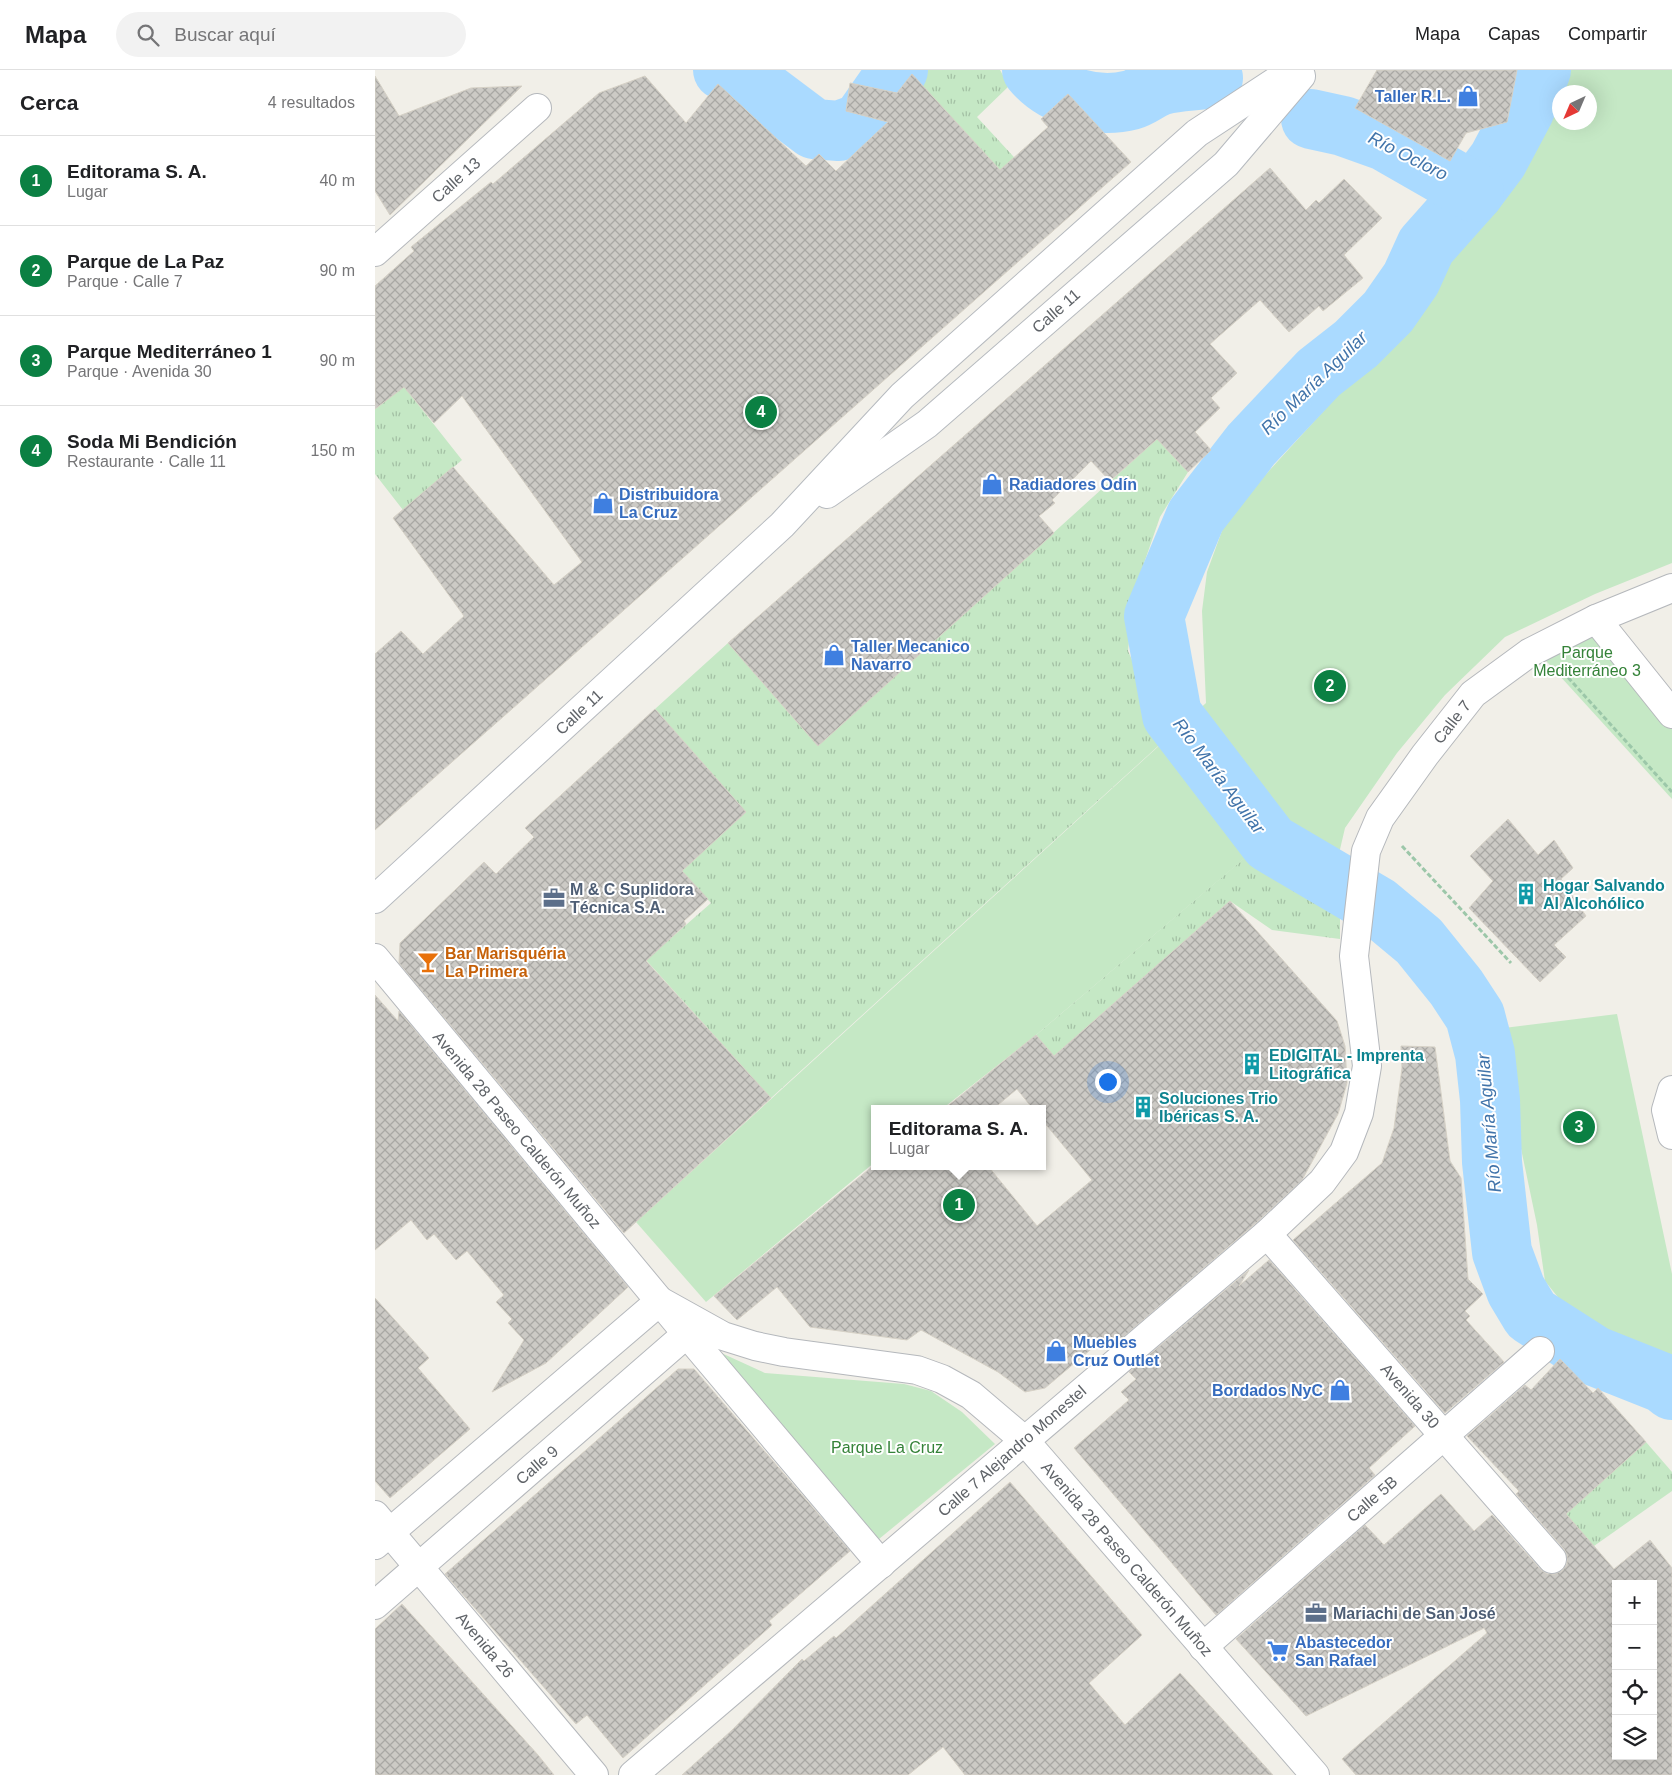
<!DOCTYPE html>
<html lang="es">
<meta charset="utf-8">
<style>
body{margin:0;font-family:Helvetica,sans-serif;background:#f2f2f2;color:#202124}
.controls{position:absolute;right:15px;bottom:15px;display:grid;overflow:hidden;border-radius:0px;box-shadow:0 5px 20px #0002}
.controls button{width:45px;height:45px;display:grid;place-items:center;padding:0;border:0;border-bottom:1px solid #e0e0e0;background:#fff;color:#202124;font:25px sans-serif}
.compass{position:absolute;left:1177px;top:15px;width:45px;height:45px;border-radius:50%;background:#fff;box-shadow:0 5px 20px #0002;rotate:224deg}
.you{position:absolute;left:732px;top:1011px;width:18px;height:18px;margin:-12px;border:4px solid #fff;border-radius:50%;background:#1a73e8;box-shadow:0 0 0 8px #1a73e833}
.badge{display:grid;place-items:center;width:32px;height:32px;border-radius:50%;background:#0b8043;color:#fff;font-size:16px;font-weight:700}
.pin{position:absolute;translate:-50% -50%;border:2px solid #fff;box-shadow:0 1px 5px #0006}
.popup{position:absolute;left:496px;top:1035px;width:175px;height:65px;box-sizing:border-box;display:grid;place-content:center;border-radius:0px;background:#fff;filter:drop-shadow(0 1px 4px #0005);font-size:16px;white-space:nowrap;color:#757577}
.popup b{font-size:19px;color:#202124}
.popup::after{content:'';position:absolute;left:50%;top:100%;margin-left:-10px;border:10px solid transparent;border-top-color:#fff}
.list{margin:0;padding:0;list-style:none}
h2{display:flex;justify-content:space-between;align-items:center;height:65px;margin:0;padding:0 20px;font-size:21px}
h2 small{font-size:16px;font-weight:400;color:#757577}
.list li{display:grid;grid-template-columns:32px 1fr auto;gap:15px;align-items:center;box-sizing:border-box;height:90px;padding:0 20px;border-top:1px solid #e0e0e0}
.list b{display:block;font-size:19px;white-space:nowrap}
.list p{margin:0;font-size:16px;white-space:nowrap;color:#757577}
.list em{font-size:16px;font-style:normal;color:#757577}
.icon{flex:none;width:28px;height:28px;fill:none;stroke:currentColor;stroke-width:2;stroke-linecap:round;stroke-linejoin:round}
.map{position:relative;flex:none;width:1297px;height:1705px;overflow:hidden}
header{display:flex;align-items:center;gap:30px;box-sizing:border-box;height:70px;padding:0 25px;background:#fff;border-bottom:1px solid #e0e0e0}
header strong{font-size:24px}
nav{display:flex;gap:28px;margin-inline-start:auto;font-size:18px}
.search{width:350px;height:45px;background:#f2f2f2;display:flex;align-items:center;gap:12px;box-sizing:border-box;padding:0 18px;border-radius:28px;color:#757577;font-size:19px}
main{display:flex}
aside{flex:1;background:#fff}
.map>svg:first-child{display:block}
.grass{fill:url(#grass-tufts)}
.park{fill:#c5e8c5;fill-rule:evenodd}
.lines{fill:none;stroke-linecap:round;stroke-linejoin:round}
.river{stroke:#aadaff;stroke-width:60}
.building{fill:url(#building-cross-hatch);stroke:#d6d1c6;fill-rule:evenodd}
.street-casing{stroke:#b5b8bc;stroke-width:30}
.secondary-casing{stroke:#b6babf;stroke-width:30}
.path{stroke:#9cc7a9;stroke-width:3;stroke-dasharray:5 2.5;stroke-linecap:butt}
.street{stroke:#fff;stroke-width:28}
.secondary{stroke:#fff;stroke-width:28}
.labels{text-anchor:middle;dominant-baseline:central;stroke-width:4;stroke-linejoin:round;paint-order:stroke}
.shop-label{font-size:16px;font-weight:bold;fill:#366cbe;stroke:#fff;text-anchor:start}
.street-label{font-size:16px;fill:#5f6368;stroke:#fff}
.park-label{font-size:16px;fill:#348238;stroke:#fff}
.culture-label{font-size:16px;font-weight:bold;fill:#0d838f;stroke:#fff;text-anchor:start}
.service-label{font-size:16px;font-weight:bold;fill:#4e5e75;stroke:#fff;text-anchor:start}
.food-label{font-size:16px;font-weight:bold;fill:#c56008;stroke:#fff;text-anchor:start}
.water-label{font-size:18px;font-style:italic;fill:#4174aa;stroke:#fff}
</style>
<header>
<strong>Mapa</strong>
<div class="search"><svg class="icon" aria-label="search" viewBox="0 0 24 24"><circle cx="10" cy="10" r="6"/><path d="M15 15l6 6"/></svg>Buscar aquí</div>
<nav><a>Mapa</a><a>Capas</a><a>Compartir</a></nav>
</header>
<main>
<aside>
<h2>Cerca<small>4 resultados</small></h2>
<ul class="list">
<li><span class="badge">1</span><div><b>Editorama S. A.</b><p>Lugar</p></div><em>40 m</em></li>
<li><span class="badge">2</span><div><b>Parque de La Paz</b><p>Parque · Calle 7</p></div><em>90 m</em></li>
<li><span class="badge">3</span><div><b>Parque Mediterráneo 1</b><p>Parque · Avenida 30</p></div><em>90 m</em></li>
<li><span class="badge">4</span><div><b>Soda Mi Bendición</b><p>Restaurante · Calle 11</p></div><em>150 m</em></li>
</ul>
</aside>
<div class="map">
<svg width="1297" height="1705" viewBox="0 0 1297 1705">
<defs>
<pattern id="grass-tufts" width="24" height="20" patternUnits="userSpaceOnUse" patternTransform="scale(1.25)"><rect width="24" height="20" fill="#c5e8c5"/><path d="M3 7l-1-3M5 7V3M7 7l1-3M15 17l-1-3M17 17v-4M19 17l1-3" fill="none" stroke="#a3c0a4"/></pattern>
<pattern id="building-cross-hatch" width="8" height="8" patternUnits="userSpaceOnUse" patternTransform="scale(1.25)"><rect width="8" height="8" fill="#cccac5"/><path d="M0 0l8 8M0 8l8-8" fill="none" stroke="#a9a8a4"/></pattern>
</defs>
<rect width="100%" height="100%" fill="#f1efe8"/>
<g class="grass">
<polygon points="539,0 625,0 634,16 602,47 693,146 679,159 537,4"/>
<polygon points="0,280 87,390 28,440 0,404 0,339 18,325"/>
<polygon points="782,369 813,402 785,447 759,522 753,581 792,668 396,1028 271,890 336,833 307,801 371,742 280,639 353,573 443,676"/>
<path d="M880,779C905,804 933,817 965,830V869L897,860L855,831L679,986L661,965Z"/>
<polygon points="1271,1372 1297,1402 1297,1421 1219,1476 1176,1457"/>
</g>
<g class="park">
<path d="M1182,0H1297V493L1220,524L1130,567L1070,625L1022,683L970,758L962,792L925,774L904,759L661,965L567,1039H500V1092L331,1232L261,1152L831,633L827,541L832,502L852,447L1006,278L1114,135ZM1184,22H1214V52H1184Z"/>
<polygon points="1219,554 1297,652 1297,729 1163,582"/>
<polygon points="1242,944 1297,1204 1297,1304 1252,1271 1202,1251 1170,1211 1162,1155 1121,959"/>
<polygon points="342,1281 390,1303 529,1314 556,1321 587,1342 620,1374 504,1469"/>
</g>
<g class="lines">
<g class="river">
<polyline points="348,0 379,14 439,59 464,61 486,53 523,0"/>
<path d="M657,0C679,27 722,39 756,30C767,27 776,18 787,15C803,11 821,11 838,8"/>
<polyline points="1166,0 1149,41 1123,90 1099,122 1051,176 1036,209 1013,242 981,274 944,303 876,375 821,446 779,546 797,645 895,773 1002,836 1044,871 1081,917 1100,946 1110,984 1115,1030 1117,1092 1127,1182 1141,1220 1156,1245 1220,1286 1288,1313 1297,1320"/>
<polyline points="936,49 968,56 1010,71 1099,122"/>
</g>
</g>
<g class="building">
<polygon points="1002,0 1142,0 1132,52 1091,63 1075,91 980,38"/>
<polygon points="537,4 625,100 673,57 666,49 693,24 756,92 0,760 0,584 26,561 48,584 89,546 18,448 78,397 179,515 207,492 87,326 59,353 29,317 0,339 0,216 39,181 36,177 116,112 118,114 224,23 270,6 311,53 343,14 431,96 444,84 461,101 513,52 471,41 475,13 522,23"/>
<polygon points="0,6 24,46 96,18 147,16 15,145 0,121"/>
<polygon points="895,98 931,140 941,130 944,133 969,109 1007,148 969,185 988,208 948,241 944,236 914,262 885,230 835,274 862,303 836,328 845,338 820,362 836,380 813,402 782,369 735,411 716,391 677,430 680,433 664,446 679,463 443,676 353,573"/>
<polygon points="280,639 371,742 307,801 333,829 309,851 311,854 271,891 396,1028 249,1163 24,893 25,873 109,792 121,804 159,767 150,758"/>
<polygon points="1133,749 1163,785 1179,770 1198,798 1186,809 1211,846 1179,875 1191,887 1165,912 1094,838 1118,811 1095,786"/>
<polygon points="855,831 962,951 970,976 972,1013 963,1044 927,1110 882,1152 734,1279 727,1270 670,1318 650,1322 623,1302 546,1260 532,1270 435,1257 402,1217 362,1250 339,1226 498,1096 613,1096 662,1156 717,1110 668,1051 668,1039 658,1039 642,1019 618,1039 569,1039 661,965 679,986"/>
<polygon points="0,925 23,951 24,941 253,1217 171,1293 117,1322 149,1270 133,1253 137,1249 121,1232 129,1225 92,1181 81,1190 59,1164 52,1170 36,1150 0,1180"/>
<polygon points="1026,976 1060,977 1075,1091 1086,1108 1093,1209 1108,1224 1090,1241 1095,1246 1091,1250 1129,1292 1070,1343 918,1170 1007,1093 1019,1058 1027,998"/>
<polygon points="894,1190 1040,1356 994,1398 1000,1405 841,1545 699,1378 754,1330 746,1322 761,1309 754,1302 874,1200 864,1216"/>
<polygon points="0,1228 54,1288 43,1298 95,1359 15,1428 0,1411"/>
<path d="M1185,1289L1218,1323L1223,1318L1271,1372L1191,1444L1239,1499L1275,1470L1297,1498V1705H981L967,1689L1112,1563L1109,1558L931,1646L861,1569L990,1455L1009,1475L1066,1424L1099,1461L1117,1445L1166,1500L1172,1504H1180L1187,1501L1192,1494V1485L1189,1479L1141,1424L1144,1421L1092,1366L1150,1315L1156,1320ZM1241,1514H1278V1686H1241Z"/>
<polygon points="303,1299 319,1299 475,1481 394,1551 397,1555 248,1688 212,1645 201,1654 70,1504"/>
<polygon points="635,1412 767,1565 714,1613 750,1655 805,1603 898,1705 590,1705 568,1677 533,1705 307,1705 356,1661 427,1589 429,1591 459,1566 461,1568"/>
<polygon points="27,1534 163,1685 179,1705 0,1705 0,1559"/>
</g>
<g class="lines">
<g class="street-casing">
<g id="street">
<polyline points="0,182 162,38"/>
<polyline points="1221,549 1297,644"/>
<polyline points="0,888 312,1264 506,1494"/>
<polyline points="1297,1020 1291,1040 1297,1065"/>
<polyline points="892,1164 1177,1489"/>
<polyline points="0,1445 219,1705"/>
<polyline points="0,1475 285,1231 348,1266 380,1276 409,1282 542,1300 567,1309 596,1325 649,1370 940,1705"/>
<polyline points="0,1535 323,1254"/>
<polyline points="828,1577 1165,1281"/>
<polyline points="258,1705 892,1164 947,1112 969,1082 984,1043 992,996 979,886 991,781 1005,748 1050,685 1098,624 1154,583 1221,549 1297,518"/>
</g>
</g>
<g class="secondary-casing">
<g id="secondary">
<polyline points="452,424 552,354 851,94 926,6"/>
<polyline points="0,829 407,455 527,326 822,63 918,0"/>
</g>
</g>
<g class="path">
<polyline points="1188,602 1297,722"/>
<polyline points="1027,776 1136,893"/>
</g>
<use href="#street" class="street"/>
<use href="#secondary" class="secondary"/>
</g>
<defs>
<g id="shop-bare" transform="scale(1.725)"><path d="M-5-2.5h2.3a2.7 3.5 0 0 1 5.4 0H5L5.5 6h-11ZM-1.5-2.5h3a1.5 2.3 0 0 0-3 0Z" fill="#3f7fe0" stroke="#fff" stroke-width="2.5" paint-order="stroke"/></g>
<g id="building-bare" transform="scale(1.725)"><path d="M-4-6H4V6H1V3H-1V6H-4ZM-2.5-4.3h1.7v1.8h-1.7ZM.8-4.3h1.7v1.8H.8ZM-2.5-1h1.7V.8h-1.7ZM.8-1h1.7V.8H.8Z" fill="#0f9aa8" stroke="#fff" stroke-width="2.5" paint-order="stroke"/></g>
<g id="office-bare" transform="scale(1.725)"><path d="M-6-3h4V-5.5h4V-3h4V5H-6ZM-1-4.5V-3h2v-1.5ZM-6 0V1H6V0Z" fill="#5c6f8a" stroke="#fff" stroke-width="2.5" paint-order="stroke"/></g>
<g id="bar-bare" transform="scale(1.725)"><path d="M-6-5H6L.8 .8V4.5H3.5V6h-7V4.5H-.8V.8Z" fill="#e8710a" stroke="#fff" stroke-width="2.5" paint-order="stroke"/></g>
<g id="supermarket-bare" transform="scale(1.725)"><path d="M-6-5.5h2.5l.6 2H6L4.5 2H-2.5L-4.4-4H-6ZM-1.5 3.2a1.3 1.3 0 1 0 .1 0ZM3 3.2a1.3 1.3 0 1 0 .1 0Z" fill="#3f7fe0" stroke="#fff" stroke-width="2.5" paint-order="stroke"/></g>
</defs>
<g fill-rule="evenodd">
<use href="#shop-bare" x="1093" y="26"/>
<use href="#shop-bare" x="617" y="414"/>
<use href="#shop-bare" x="228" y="433"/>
<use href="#shop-bare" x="459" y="585"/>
<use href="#building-bare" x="1151" y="824"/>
<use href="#office-bare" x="179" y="828"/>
<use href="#bar-bare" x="53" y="892"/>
<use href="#building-bare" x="877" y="994"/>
<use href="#building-bare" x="768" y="1037"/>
<use href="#shop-bare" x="681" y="1281"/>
<use href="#shop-bare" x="965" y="1320"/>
<use href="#office-bare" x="941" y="1543"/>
<use href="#supermarket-bare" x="903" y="1581"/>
</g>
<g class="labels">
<g class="shop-label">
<text x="1076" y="26" text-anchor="end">Taller R.L.</text>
<text x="634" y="414">Radiadores Odín</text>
<text x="244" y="424">Distribuidora<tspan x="244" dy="18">La Cruz</tspan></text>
<text x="476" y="576">Taller Mecanico<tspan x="476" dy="18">Navarro</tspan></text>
<text x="698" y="1272">Muebles<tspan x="698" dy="18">Cruz Outlet</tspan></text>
<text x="948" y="1320" text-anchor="end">Bordados NyC</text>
<text x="920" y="1572">Abastecedor<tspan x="920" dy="18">San Rafael</tspan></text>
</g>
<g class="street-label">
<text transform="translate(81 110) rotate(-42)">Calle 13</text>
<text transform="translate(681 241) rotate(-41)">Calle 11</text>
<text transform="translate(204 642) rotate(-43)">Calle 11</text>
<text transform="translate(1077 652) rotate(-52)">Calle 7</text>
<text transform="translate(142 1060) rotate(50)">Avenida 28 Paseo Calderón Muñoz</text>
<text transform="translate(1035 1326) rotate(49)">Avenida 30</text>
<text transform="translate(637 1381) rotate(-41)">Calle 7 Alejandro Monestel</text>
<text transform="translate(162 1395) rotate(-41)">Calle 9</text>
<text transform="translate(997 1429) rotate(-41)">Calle 5B</text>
<text transform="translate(752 1489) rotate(49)">Avenida 28 Paseo Calderón Muñoz</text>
<text transform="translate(110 1575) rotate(50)">Avenida 26</text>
</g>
<g class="park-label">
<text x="1212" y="582">Parque<tspan x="1212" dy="18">Mediterráneo 3</tspan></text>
<text x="512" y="1377">Parque La Cruz</text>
</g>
<g class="culture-label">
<text x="1168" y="815">Hogar Salvando<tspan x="1168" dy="18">Al Alcohólico</tspan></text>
<text x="894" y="985">EDIGITAL - Imprenta<tspan x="894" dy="18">Litográfica</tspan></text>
<text x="784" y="1028">Soluciones Trio<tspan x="784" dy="18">Ibéricas S. A.</tspan></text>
</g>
<g class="service-label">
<text x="195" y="819">M &amp; C Suplidora<tspan x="195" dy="18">Técnica S.A.</tspan></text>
<text x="958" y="1543">Mariachi de San José</text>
</g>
<g class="food-label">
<text x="70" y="883">Bar Marisquéria<tspan x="70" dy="18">La Primera</tspan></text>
</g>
<g class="water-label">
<text transform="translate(1033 86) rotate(27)">Río Ocloro</text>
<text transform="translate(939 313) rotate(-44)">Río María Aguilar</text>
<text transform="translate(844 706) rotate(53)">Río María Aguilar</text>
<text transform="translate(1114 1053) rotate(-95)">Río María Aguilar</text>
</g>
</g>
</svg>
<div class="controls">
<button>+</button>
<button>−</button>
<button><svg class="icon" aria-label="locate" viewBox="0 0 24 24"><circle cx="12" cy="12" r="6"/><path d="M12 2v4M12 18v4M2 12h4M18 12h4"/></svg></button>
<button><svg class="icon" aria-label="layers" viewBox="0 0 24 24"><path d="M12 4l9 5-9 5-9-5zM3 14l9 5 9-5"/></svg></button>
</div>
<svg class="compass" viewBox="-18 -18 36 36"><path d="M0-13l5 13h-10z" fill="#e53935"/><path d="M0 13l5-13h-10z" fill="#757577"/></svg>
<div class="you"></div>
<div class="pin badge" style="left:584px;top:1135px">1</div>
<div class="popup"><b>Editorama S. A.</b>Lugar</div>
<div class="pin badge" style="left:955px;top:616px">2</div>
<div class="pin badge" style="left:1204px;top:1057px">3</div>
<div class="pin badge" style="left:386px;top:342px">4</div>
</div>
</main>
